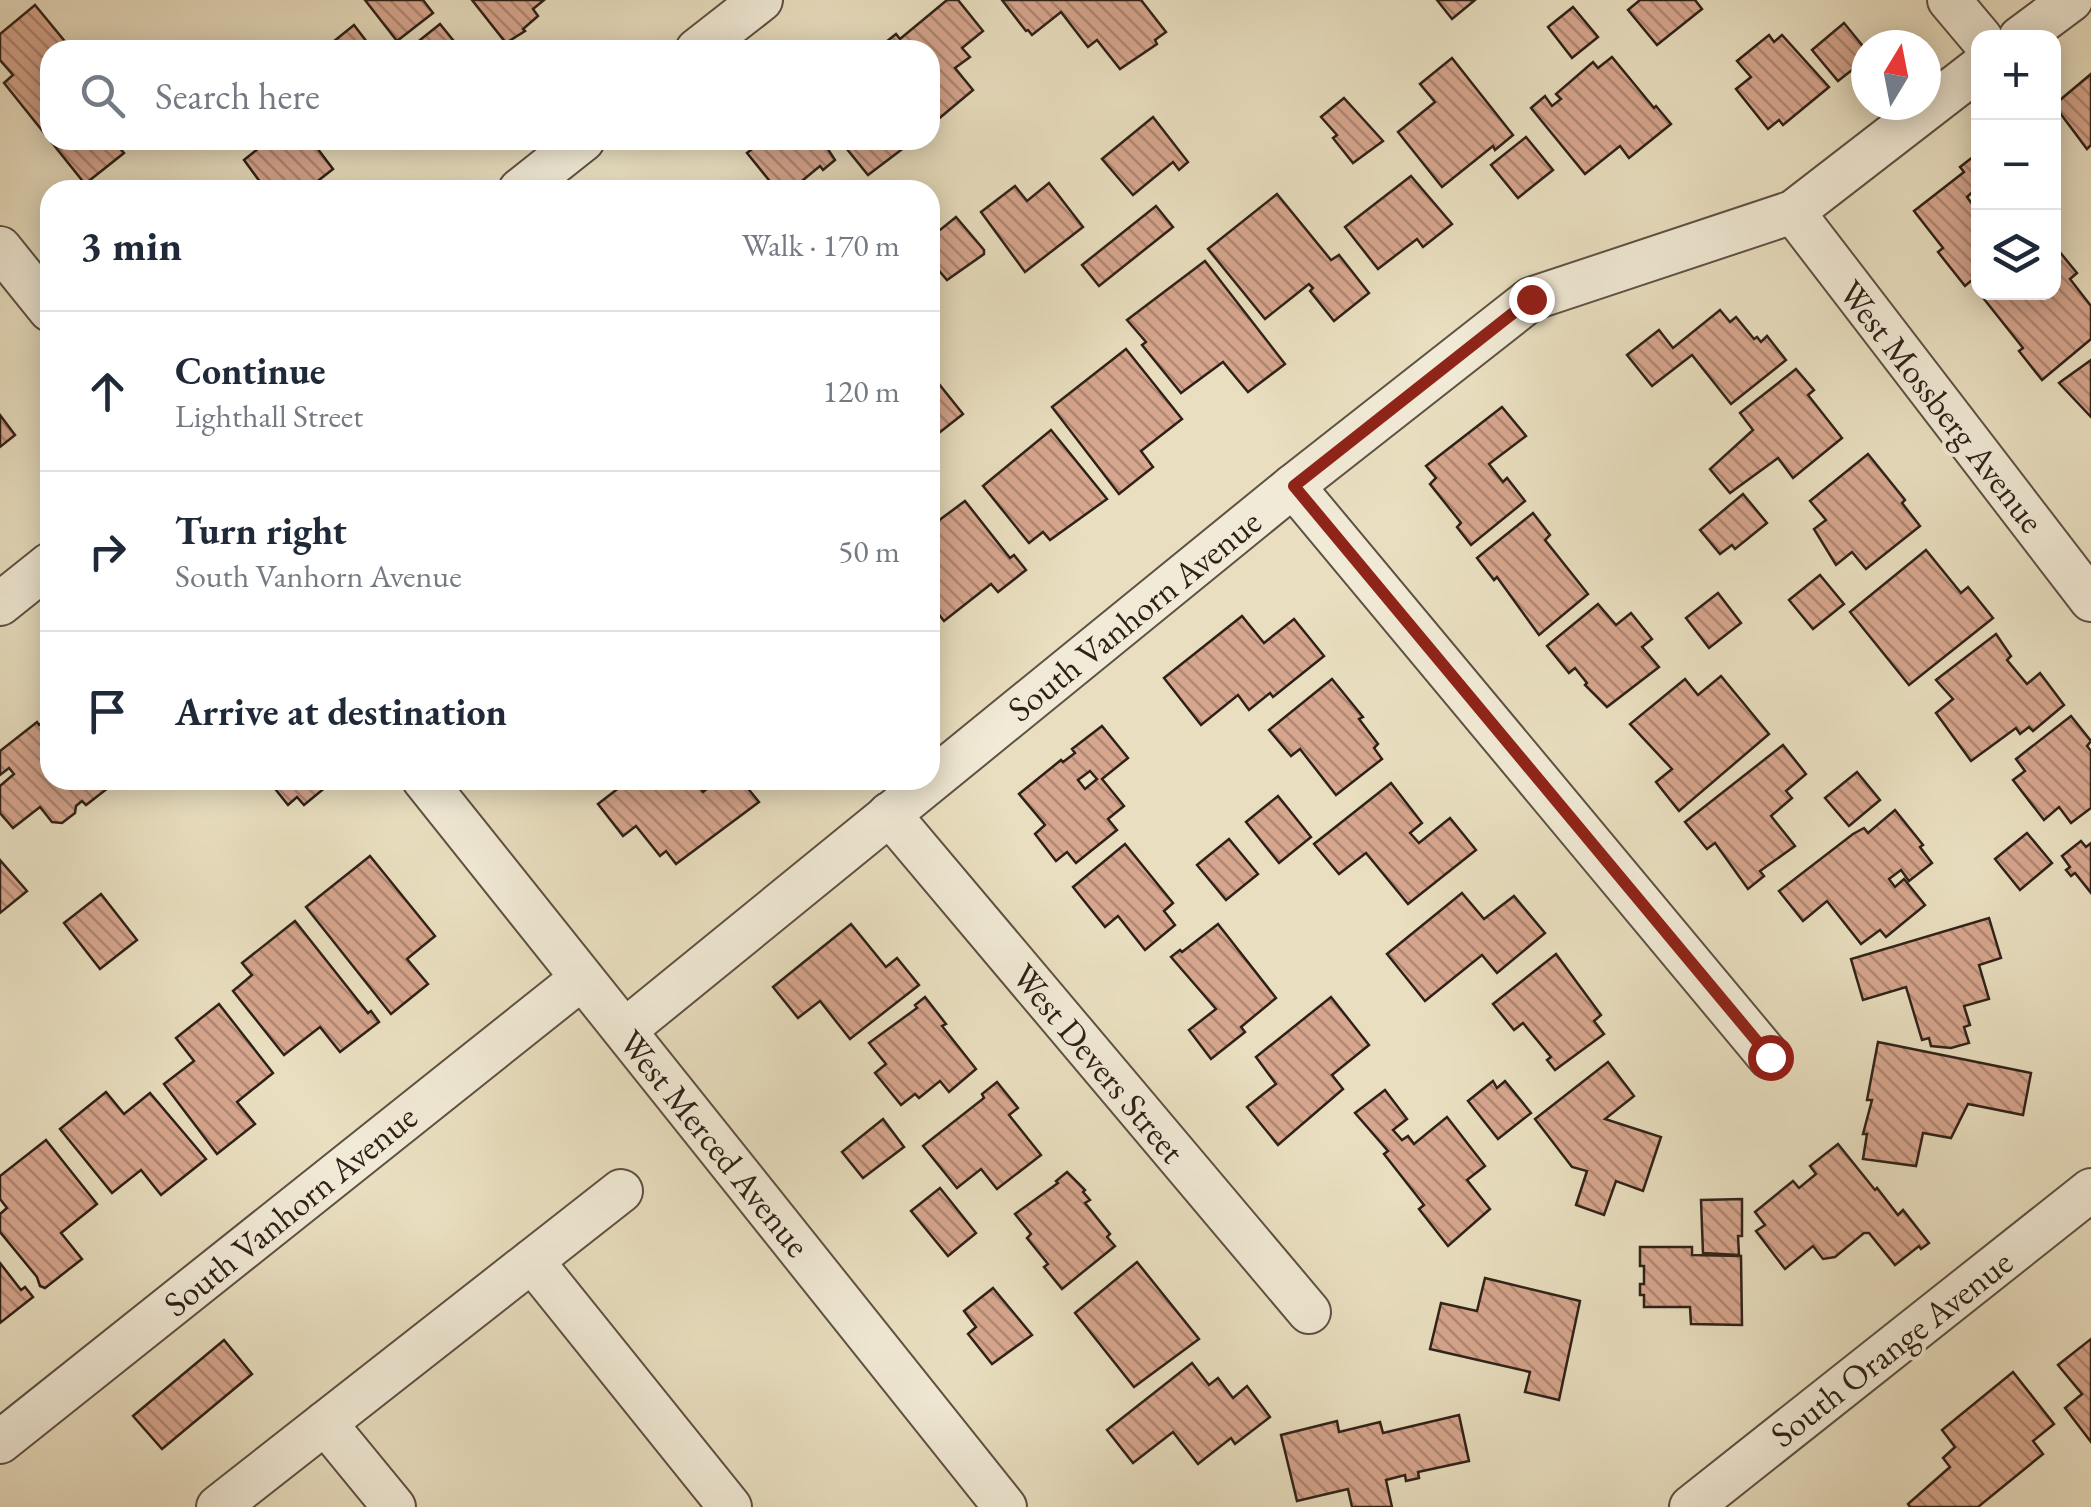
<!DOCTYPE html>
<meta charset="utf-8">
<style>
body{margin:0;font-family:"EB Garamond",serif;background:#f2f2f3;color:#1f2937}
.controls{position:absolute;right:30px;top:30px;display:grid;overflow:hidden;border-radius:20px;box-shadow:0 5px 25px #0003}
.controls button{width:90px;height:90px;display:grid;place-items:center;padding:0;border:0;border-bottom:2px solid #e0e1e3;background:#fff;color:#1f2937;font:50px sans-serif}
.compass{position:absolute;left:1851px;top:30px;width:90px;height:90px;border-radius:50%;background:#fff;box-shadow:0 5px 25px #0003;rotate:10deg}
.stop{position:absolute;width:30px;height:30px;margin:-22px;border:8px solid #8f2418;border-radius:50%;background:#fff}
.stop.end{background:#8f2418;border-color:#fff;box-shadow:0 2px 10px #0008}
.list{margin:0;padding:0;list-style:none}
h2{display:flex;justify-content:space-between;align-items:center;height:130px;margin:0;padding:0 40px;font-size:42px}
h2 small{font-size:32px;font-weight:400;color:#747a83}
.list li{display:grid;grid-template-columns:65px 1fr auto;gap:30px;align-items:center;box-sizing:border-box;height:160px;padding:0 40px;border-top:2px solid #e0e1e3}
.list b{display:block;font-size:38px;white-space:nowrap}
.list p{margin:0;font-size:32px;white-space:nowrap;color:#747a83}
.list em{font-size:32px;font-style:normal;color:#747a83}
.icon{flex:none;width:55px;height:55px;fill:none;stroke:currentColor;stroke-width:2;stroke-linecap:round;stroke-linejoin:round}
.map{position:relative;flex:none;width:2091px;height:1507px;overflow:hidden}
.search{position:absolute;background:#fff;box-shadow:0 5px 25px #0003;left:40px;top:40px;width:900px;height:110px;display:flex;align-items:center;gap:25px;box-sizing:border-box;padding:0 35px;border-radius:30px;color:#747a83;font-size:38px}
.panel{position:absolute;background:#fff;box-shadow:0 5px 25px #0003;left:40px;top:180px;width:900px;height:610px;border-radius:30px}
.map>svg:first-child{display:block}
.building{fill:url(#building-back-hatch);stroke:#2f2118;stroke-width:2.5;fill-rule:evenodd}
.lines{fill:none;stroke-linecap:round;stroke-linejoin:round}
.minor-casing{stroke:#5e5042;stroke-width:46}
.minor{stroke:#f1ead6;stroke-width:42}
.route{stroke:#8f2418;stroke-width:12}
.labels{text-anchor:middle;dominant-baseline:central;stroke-width:8;stroke-linejoin:round;paint-order:stroke}
.street-label{font-size:35px;fill:#2f2118;stroke:#f1ead6}
</style>
<div class="map">
<svg width="2091" height="1507" viewBox="0 0 2091 1507">
<defs>
<pattern id="building-back-hatch" width="6" height="6" patternUnits="userSpaceOnUse" patternTransform="scale(2.5)"><rect width="6" height="6" fill="#d7a68e"/><path d="M-1 5l2 2M0 0l6 6M5-1l2 2" fill="none" stroke="#af8773"/></pattern>
</defs>
<rect width="100%" height="100%" fill="#e9dfc0"/>
<filter id="stains"><feTurbulence type="fractalNoise" baseFrequency=".002" numOctaves="4"/><feColorMatrix values="0 0 0 0 .2 0 0 0 0 .09 0 0 0 0 .02 0 0 0 .5 -.17"/></filter>
<radialGradient id="worn" r=".72"><stop offset=".6" stop-color="#630" stop-opacity="0"/><stop offset="1" stop-color="#630" stop-opacity=".3"/></radialGradient>
<g class="building">
<polygon points="365,0 423,0 433,13 397,41"/>
<polygon points="472,0 544,0 533,9 538,16 523,29 525,31 506,43"/>
<polygon points="947,0 958,0 983,31 962,48 970,57 955,68 973,90 930,126 930,50 876,50 896,34 900,39"/>
<polygon points="1002,0 1141,0 1166,32 1155,40 1157,44 1120,69 1097,40 1088,47 1061,12 1032,35 1028,30 1026,31"/>
<polygon points="1437,0 1475,0 1452,19"/>
<polygon points="1640,0 1695,0 1702,9 1657,45 1628,10"/>
<polygon points="35,5 72,50 50,50 50,140 113,140 124,153 85,184 4,83 13,75 0,60 0,34"/>
<polygon points="1573,7 1598,37 1572,58 1548,27"/>
<polygon points="1844,23 1866,50 1866,59 1838,81 1812,50"/>
<polygon points="440,24 461,50 401,50 407,45 410,48"/>
<polygon points="354,25 373,50 323,50"/>
<polygon points="1769,35 1774,42 1782,35 1829,87 1783,125 1779,120 1768,129 1736,89 1751,77 1737,61"/>
<polygon points="1612,57 1654,108 1656,106 1671,124 1629,158 1620,146 1585,174 1531,108 1545,96 1552,106 1561,99 1556,94 1593,62 1598,68"/>
<polygon points="1452,58 1513,135 1495,150 1493,146 1442,187 1398,132 1435,102 1420,84"/>
<polygon points="2091,74 2091,145 2087,149 2054,105"/>
<polygon points="1344,98 1383,141 1353,163 1333,138 1337,135 1321,117"/>
<polygon points="1153,117 1188,162 1179,170 1173,162 1133,195 1102,159"/>
<polygon points="1526,137 1553,170 1518,198 1491,165"/>
<polygon points="269,140 311,140 333,169 314,184 316,190 266,190 244,160"/>
<polygon points="763,140 822,140 835,160 823,170 820,166 791,190 777,190 747,153"/>
<polygon points="846,140 893,140 901,150 868,175 842,143"/>
<polygon points="1978,153 1978,187 1967,197 1975,208 1978,205 1978,275 1965,286 1938,252 1943,248 1914,211 1964,172 1960,167"/>
<polygon points="1411,176 1452,224 1423,247 1417,239 1378,269 1345,227"/>
<polygon points="1049,183 1083,227 1025,272 981,212 1015,186 1027,201"/>
<polygon points="1277,194 1331,260 1339,255 1369,293 1334,321 1310,291 1313,288 1309,284 1265,319 1208,249"/>
<polygon points="1156,206 1173,227 1099,286 1082,265"/>
<polygon points="956,217 984,250 984,254 947,280 930,260 930,238"/>
<polygon points="2054,245 2077,273 2070,279 2091,306 2091,339 2042,380 2019,351 2023,348 1984,299 1992,292 2054,292"/>
<polygon points="1205,261 1285,364 1248,392 1223,362 1181,393 1142,345 1146,342 1127,320"/>
<polygon points="1720,310 1730,322 1736,317 1754,339 1757,337 1761,342 1767,336 1786,360 1731,404 1692,355 1652,386 1627,355 1659,330 1673,348"/>
<polygon points="1126,349 1182,419 1141,451 1153,467 1119,494 1052,407"/>
<polygon points="2091,360 2091,417 2059,383"/>
<polygon points="1796,369 1814,390 1808,395 1842,438 1793,478 1778,458 1730,493 1710,469 1753,430 1740,413"/>
<polygon points="939,384 963,414 930,440 930,391"/>
<polygon points="1502,407 1526,436 1489,464 1503,482 1507,478 1525,501 1471,545 1457,527 1461,523 1430,484 1436,478 1426,466"/>
<polygon points="0,415 15,435 0,447"/>
<polygon points="1051,430 1107,499 1050,540 1043,532 1029,543 983,486"/>
<polygon points="1868,454 1905,500 1902,503 1920,526 1866,569 1852,552 1836,565 1814,529 1826,520 1810,501"/>
<polygon points="1743,494 1767,523 1735,549 1732,545 1720,554 1700,530"/>
<polygon points="965,501 1010,558 1014,555 1026,570 998,592 991,584 944,621 930,603 930,527"/>
<polygon points="1533,513 1550,535 1545,540 1588,594 1539,635 1497,577 1494,580 1477,558"/>
<polygon points="1926,550 1961,593 1968,587 1993,618 1909,685 1850,612"/>
<polygon points="1820,575 1844,604 1813,629 1789,600"/>
<polygon points="1718,593 1741,623 1709,648 1686,618"/>
<polygon points="1598,604 1616,625 1631,613 1652,639 1642,647 1659,667 1607,707 1585,685 1587,683 1575,668 1569,673 1547,646"/>
<polygon points="1242,616 1264,643 1294,619 1324,656 1273,697 1270,693 1249,710 1238,695 1201,725 1164,678"/>
<polygon points="1996,634 2011,656 2007,660 2027,684 2040,673 2064,705 2033,731 2029,727 2020,734 2016,728 1971,761 1936,713 1953,699 1936,680"/>
<polygon points="1721,676 1769,734 1679,811 1656,782 1672,769 1630,724 1685,679 1698,695"/>
<polygon points="1332,679 1363,717 1359,719 1378,744 1374,748 1382,759 1336,795 1300,749 1291,756 1269,730"/>
<polygon points="50,716 50,780 117,781 86,805 82,801 76,806 75,813 62,823 52,822 40,807 13,828 0,813 0,786 14,774 9,768 0,775 0,751 37,722 39,725"/>
<polygon points="2071,716 2091,741 2087,746 2091,751 2091,808 2071,823 2059,807 2044,820 2013,780 2025,771 2016,759"/>
<path d="M1102,726L1128,758L1102,779L1124,806L1108,819L1117,830L1076,863L1067,852L1056,861L1035,834L1045,825L1019,794L1061,760L1063,762L1075,753L1072,749ZM1090,771L1097,779L1085,789L1078,780Z"/>
<polygon points="1783,745 1806,774 1786,791 1792,798 1771,816 1795,846 1760,871 1764,876 1748,889 1715,843 1707,849 1685,822"/>
<polygon points="1857,772 1880,800 1849,826 1825,798"/>
<polygon points="268,780 331,780 332,782 304,805 297,797 288,805"/>
<polygon points="629,780 693,780 703,792 718,780 741,780 759,802 676,864 666,851 660,856 636,826 623,836 598,804"/>
<polygon points="1391,783 1422,823 1410,833 1419,843 1450,818 1476,850 1408,904 1366,853 1339,874 1314,844"/>
<polygon points="1278,796 1311,837 1279,863 1246,822"/>
<polygon points="1895,810 1923,845 1920,847 1932,863 1909,881 1901,870 1889,879 1895,887 1904,879 1925,905 1886,937 1880,930 1861,944 1827,901 1803,921 1779,891 1853,834 1864,828 1868,833"/>
<polygon points="2027,833 2052,863 2020,890 1995,859"/>
<polygon points="1229,839 1258,874 1226,900 1197,865"/>
<polygon points="2081,841 2086,847 2091,843 2091,893 2075,873 2071,876 2066,870 2070,867 2062,856"/>
<polygon points="1125,844 1173,903 1164,911 1175,925 1145,950 1118,916 1105,927 1073,887"/>
<polygon points="370,856 435,936 407,959 428,984 391,1014 306,907"/>
<polygon points="0,860 27,891 0,913"/>
<polygon points="1462,893 1484,919 1514,896 1545,933 1497,973 1482,955 1425,1001 1387,954"/>
<polygon points="101,894 137,940 100,969 64,923"/>
<polygon points="1989,918 2001,958 1979,965 1989,999 1964,1006 1970,1025 1964,1027 1969,1043 1951,1048 1931,1046 1929,1038 1922,1040 1906,987 1863,1000 1851,959"/>
<polygon points="295,921 368,1013 371,1011 379,1022 340,1052 320,1027 284,1055 233,991 252,975 242,963"/>
<polygon points="851,924 886,967 897,958 919,985 850,1039 820,1001 798,1018 773,987"/>
<polygon points="1218,924 1276,998 1241,1027 1245,1032 1211,1059 1189,1030 1216,1009 1171,957 1180,950 1182,952"/>
<polygon points="1556,954 1601,1015 1594,1021 1604,1034 1555,1070 1547,1060 1551,1057 1523,1023 1514,1030 1493,1004"/>
<polygon points="925,997 946,1024 942,1026 976,1069 949,1092 940,1081 919,1098 915,1094 901,1105 875,1073 886,1064 869,1043 917,1008 915,1005"/>
<polygon points="1331,997 1369,1045 1332,1075 1343,1089 1278,1145 1247,1107 1276,1084 1256,1057"/>
<polygon points="219,1004 273,1073 237,1102 255,1124 217,1154 164,1084 194,1061 176,1038"/>
<polygon points="1878,1042 2031,1073 2023,1115 1968,1104 1951,1138 1923,1133 1916,1166 1863,1159 1867,1134 1863,1134 1872,1100 1867,1100"/>
<polygon points="1608,1062 1634,1096 1605,1119 1661,1137 1643,1191 1616,1181 1604,1215 1576,1205 1587,1171 1572,1167 1535,1119"/>
<polygon points="1493,1081 1497,1088 1505,1081 1531,1113 1498,1139 1468,1101"/>
<polygon points="997,1082 1018,1108 1009,1115 1041,1155 997,1189 981,1169 957,1188 923,1146 984,1098 982,1094"/>
<polygon points="1385,1090 1407,1119 1393,1130 1402,1140 1408,1136 1414,1144 1447,1117 1485,1166 1467,1180 1490,1209 1448,1246 1419,1209 1424,1205 1384,1154 1388,1151 1355,1113"/>
<polygon points="106,1092 124,1114 150,1093 206,1159 161,1195 141,1170 112,1193 60,1129"/>
<polygon points="883,1119 904,1147 863,1178 842,1152"/>
<polygon points="46,1140 97,1204 61,1233 82,1259 45,1288 40,1286 37,1277 0,1232 0,1214 7,1208 0,1199 0,1176"/>
<polygon points="1838,1144 1875,1190 1877,1188 1898,1215 1903,1210 1929,1243 1921,1249 1919,1246 1895,1265 1869,1233 1864,1233 1835,1257 1823,1259 1813,1246 1785,1269 1756,1231 1765,1225 1755,1212 1793,1181 1799,1188 1816,1174 1810,1166"/>
<polygon points="1067,1172 1085,1190 1083,1192 1090,1200 1085,1203 1110,1234 1107,1237 1115,1246 1062,1289 1044,1267 1048,1264 1027,1238 1031,1234 1015,1214 1058,1183 1056,1181"/>
<polygon points="940,1188 976,1233 948,1256 911,1211"/>
<polygon points="1742,1199 1742,1236 1738,1236 1739,1255 1703,1253 1701,1200"/>
<polygon points="1640,1247 1692,1247 1692,1255 1741,1256 1742,1325 1691,1324 1690,1307 1644,1307 1644,1295 1640,1295 1640,1284 1644,1284 1644,1266 1640,1266"/>
<polygon points="1137,1262 1199,1339 1134,1387 1075,1313"/>
<polygon points="0,1263 21,1290 25,1287 33,1297 0,1323"/>
<polygon points="1485,1278 1580,1301 1559,1400 1525,1392 1530,1372 1430,1349 1441,1303 1477,1311"/>
<polygon points="993,1288 1032,1335 992,1364 968,1334 976,1327 964,1311"/>
<polygon points="2091,1339 2091,1442 2065,1408 2082,1394 2058,1365"/>
<polygon points="224,1340 252,1374 162,1449 133,1416"/>
<polygon points="1192,1363 1209,1385 1218,1378 1233,1398 1247,1386 1270,1417 1235,1444 1231,1438 1198,1464 1173,1432 1133,1463 1107,1430"/>
<polygon points="2013,1372 2054,1424 2033,1441 2043,1454 1978,1507 1910,1507 1908,1504 1950,1467 1943,1458 1955,1447 1942,1430"/>
<polygon points="1459,1415 1469,1461 1418,1472 1419,1478 1406,1481 1405,1475 1386,1480 1392,1507 1352,1507 1348,1489 1297,1501 1281,1435 1337,1421 1339,1432 1380,1422 1383,1433"/>
</g>
<g class="lines">
<g class="minor-casing">
<g id="minor">
<polyline points="1949,0 1981,38"/>
<polyline points="2020,38 2071,0"/>
<polyline points="697,50 761,0"/>
<polyline points="520,190 583,140"/>
<polyline points="1793,212 2091,600"/>
<polyline points="0,248 50,310"/>
<polyline points="1293,486 1769,1057"/>
<polyline points="0,604 50,564"/>
<polyline points="424,780 1005,1507"/>
<polyline points="889,814 1309,1312"/>
<polyline points="625,1030 1293,486 1531,299 1793,212 1978,69"/>
<polyline points="532,1261 730,1507"/>
<polyline points="325,1423 394,1507"/>
<polyline points="0,1442 581,979"/>
<polyline points="218,1507 621,1191"/>
<polyline points="1691,1507 2091,1190"/>
</g>
</g>
<use href="#minor" class="minor"/>
</g>
<g class="lines">
<polyline class="route" points="1531,299 1294,486 1770,1057"/>
</g>
<g class="labels">
<g class="street-label">
<text transform="translate(1942 406) rotate(52)">West Mossberg Avenue</text>
<text transform="translate(1134 615) rotate(-39)">South Vanhorn Avenue</text>
<text transform="translate(1099 1063) rotate(50)">West Devers Street</text>
<text transform="translate(715 1143) rotate(51)">West Merced Avenue</text>
<text transform="translate(290 1210) rotate(-39)">South Vanhorn Avenue</text>
<text transform="translate(1891 1348) rotate(-38)">South Orange Avenue</text>
</g>
</g>
<rect width="100%" height="100%" filter="url(#stains)"/>
<rect width="100%" height="100%" fill="url(#worn)"/>
</svg>
<div class="controls">
<button>+</button>
<button>−</button>
<button><svg class="icon" aria-label="layers" viewBox="0 0 24 24"><path d="M12 4l9 5-9 5-9-5zM3 14l9 5 9-5"/></svg></button>
</div>
<svg class="compass" viewBox="-18 -18 36 36"><path d="M0-13l5 13h-10z" fill="#e53935"/><path d="M0 13l5-13h-10z" fill="#747a83"/></svg>
<div class="stop" style="left:1770px;top:1057px"></div>
<div class="stop end" style="left:1531px;top:299px"></div>
<div class="search"><svg class="icon" aria-label="search" viewBox="0 0 24 24"><circle cx="10" cy="10" r="6"/><path d="M15 15l6 6"/></svg>Search here</div>
<section class="panel">
<h2>3 min<small>Walk · 170 m</small></h2>
<ul class="list">
<li><svg class="icon" aria-label="ahead" viewBox="0 0 24 24"><path d="M12 20V5M6 11l6-6 6 6"/></svg><div><b>Continue</b><p>Lighthall Street</p></div><em>120 m</em></li>
<li><svg class="icon" aria-label="right" viewBox="0 0 24 24"><path d="M7 20v-9h11M14 6l5 5-5 5"/></svg><div><b>Turn right</b><p>South Vanhorn Avenue</p></div><em>50 m</em></li>
<li><svg class="icon" aria-label="arrive" viewBox="0 0 24 24"><path d="M6 21V4h12l-3 4 3 4H6"/></svg><div><b>Arrive at destination</b></div></li>
</ul>
</section>
</div>
